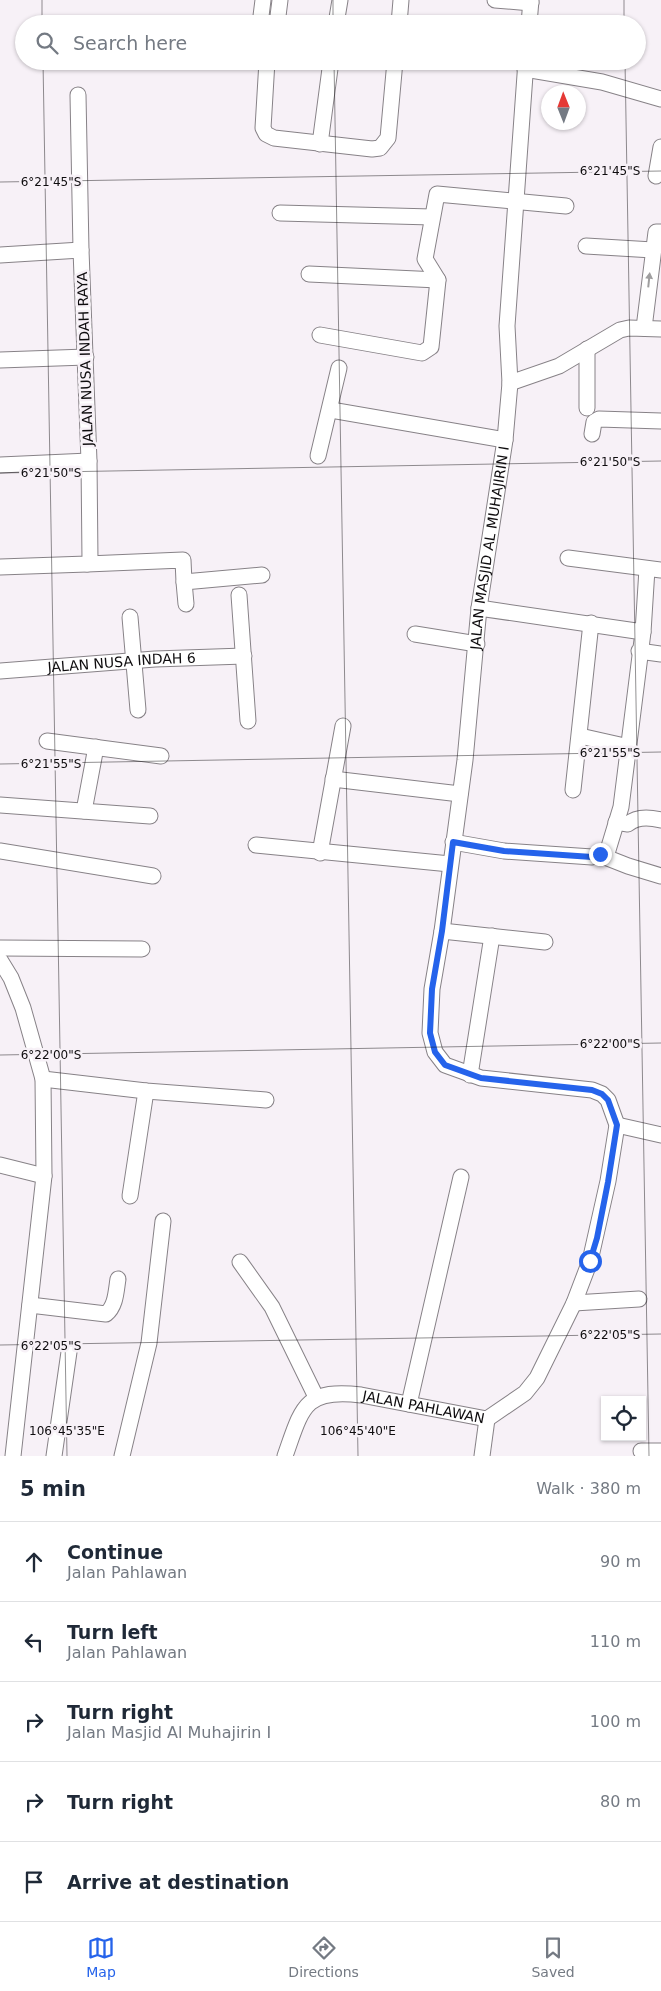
<!DOCTYPE html>
<meta charset="utf-8">
<style>
body{margin:0;font-family:"DejaVu Sans",sans-serif;background:#f6f6f7;color:#1f2937}
.controls{position:absolute;right:15px;bottom:15px;display:grid;overflow:hidden;border-radius:0px;box-shadow:0 1px 4px #0004}
.controls button{width:45px;height:45px;display:grid;place-items:center;padding:0;border:0;border-bottom:1px solid #e0e1e3;background:#fff;color:#1f2937;font:25px sans-serif}
.compass{position:absolute;left:541px;top:85px;width:45px;height:45px;border-radius:50%;background:#fff;box-shadow:0 1px 4px #0004;rotate:359deg}
.stop{position:absolute;width:15px;height:15px;margin:-11px;border:4px solid #2563eb;border-radius:50%;background:#fff}
.stop.end{background:#2563eb;border-color:#fff;box-shadow:0 1px 5px #0008}
.list{margin:0;padding:0;list-style:none}
h2{display:flex;justify-content:space-between;align-items:center;height:65px;margin:0;padding:0 20px;font-size:21px}
h2 small{font-size:16px;font-weight:400;color:#747a83}
.list li{display:grid;grid-template-columns:32px 1fr auto;gap:15px;align-items:center;box-sizing:border-box;height:80px;padding:0 20px;border-top:1px solid #e0e1e3}
.list b{display:block;font-size:19px;white-space:nowrap}
.list p{margin:0;font-size:16px;white-space:nowrap;color:#747a83}
.list em{font-size:16px;font-style:normal;color:#747a83}
.icon{flex:none;width:28px;height:28px;fill:none;stroke:currentColor;stroke-width:2;stroke-linecap:round;stroke-linejoin:round}
.map{position:relative;flex:none;width:661px;height:1456px;overflow:hidden}
.search{position:absolute;background:#fff;box-shadow:0 1px 4px #0004;left:15px;right:15px;top:15px;height:55px;display:flex;align-items:center;gap:12px;box-sizing:border-box;padding:0 18px;border-radius:28px;color:#747a83;font-size:19px}
.sheet{height:465px;background:#fff}
nav{display:flex;justify-content:space-around;align-items:center;box-sizing:border-box;height:70px;border-top:1px solid #e0e1e3;background:#fff;font-size:14px;color:#747a83}
nav a{display:grid;justify-items:center;gap:2px}
nav .on{color:#2563eb}
.map>svg:first-child{display:block}
.lines{fill:none;stroke-linecap:round;stroke-linejoin:round}
.minor-casing{stroke:#878287;stroke-width:17}
.minor{stroke:#fff;stroke-width:15}
.oneway{fill:#9f9e9f}
.route{stroke:#2563eb;stroke-width:6}
.ticks{fill:none;stroke:#0e0c0e;stroke-width:1;stroke-opacity:0.45}
.labels{text-anchor:middle;dominant-baseline:central;stroke-width:5;stroke-linejoin:round;paint-order:stroke}
.street-label{font-size:14px;fill:#0e0c0e;stroke:#f7f1f7}
.ticks-label{font-size:12px;text-anchor:middle;fill:#0e0c0e;stroke:#f7f1f7;stroke-width:5;stroke-linejoin:round;paint-order:stroke}
</style>
<div class="map">
<svg width="661" height="1456" viewBox="0 0 661 1456">
<rect width="100%" height="100%" fill="#f7f1f7"/>
<g class="lines">
<g class="minor-casing">
<g id="minor">
<polyline points="495,0 531,3"/>
<polyline points="260,24 263,0"/>
<polyline points="277,24 280,0"/>
<polyline points="336,24 340,0"/>
<polyline points="399,24 401,0"/>
<polyline points="529,24 531,0"/>
<polyline points="267,61 263,128 266,134 274,138 372,149 380,148 388,138 395,61"/>
<polyline points="525,69 602,82 661,99"/>
<polyline points="320,144 331,61"/>
<polyline points="656,176 661,147"/>
<polyline points="280,213 432,217"/>
<polyline points="586,246 653,250"/>
<polyline points="0,255 81,250"/>
<polyline points="309,274 438,280"/>
<polyline points="644,328 656,232 661,232"/>
<polyline points="320,335 422,353 431,347 438,280 425,259 437,194 566,206"/>
<polyline points="0,360 86,357"/>
<polyline points="510,383 559,366 620,330 629,328 661,329"/>
<polyline points="587,408 587,349"/>
<polyline points="331,410 505,440"/>
<polyline points="592,434 594,422 599,419 661,421"/>
<polyline points="318,456 339,368"/>
<polyline points="0,465 89,461"/>
<polyline points="568,558 661,570"/>
<polyline points="87,564 183,560 184,582 262,575"/>
<polyline points="0,567 87,564 90,560 89,461 81,250 78,95"/>
<polyline points="184,582 186,604"/>
<polyline points="239,595 248,721"/>
<polyline points="479,608 643,632"/>
<polyline points="130,617 138,710"/>
<polyline points="415,634 477,644"/>
<polyline points="639,651 661,654"/>
<path id="s1" d="M0,671L155,659L244,656"/>
<polyline points="580,736 629,747"/>
<polyline points="47,741 161,756"/>
<polyline points="333,779 460,794"/>
<polyline points="573,790 591,623"/>
<polyline points="0,805 150,816"/>
<polyline points="84,811 96,747"/>
<path d="M616,822L628,824C637,816 649,817 661,820"/>
<polyline points="453,842 504,851 592,857 608,850 621,807 643,632 647,569"/>
<polyline points="256,845 450,864"/>
<polyline points="0,851 153,876"/>
<polyline points="320,853 343,726"/>
<polyline points="600,855 628,866 661,876"/>
<polyline points="442,931 545,942"/>
<polyline points="0,948 142,949"/>
<polyline points="0,960 11,978 23,1008 43,1079 44,1176 13,1456"/>
<polyline points="470,1075 492,936"/>
<polyline points="43,1079 146,1091 266,1100"/>
<polyline points="617,1125 661,1135"/>
<polyline points="0,1165 44,1176"/>
<polyline points="130,1196 146,1091"/>
<polyline points="240,1262 272,1307 316,1397"/>
<polyline points="574,1303 639,1299"/>
<path d="M30,1305L106,1314C116,1306 116,1291 118,1279"/>
<polyline points="409,1404 461,1177"/>
<polyline points="641,1451 661,1451"/>
<polyline points="54,1456 69,1352"/>
<polyline points="122,1456 149,1343 163,1221"/>
<path id="s2" d="M285,1456C302,1408 304,1388 361,1395L487,1419L525,1393L537,1378L574,1303L590,1261L608,1181L617,1125L608,1100L602,1094L592,1090L481,1078L445,1065L435,1052L430,1033L432,989L442,931L465,760L479,608L505,440L510,383L507,326L526,61"/>
<polyline points="482,1456 487,1419"/>
</g>
</g>
<use href="#minor" class="minor"/>
</g>
<defs><path id="oneway-solid" d="M-6-.8H1V-3.2L6.5 0L1 3.2V.8H-6Z" transform="scale(1.25)"/></defs>
<use class="oneway" href="#oneway-solid" transform="translate(649 280) rotate(-84)"/>
<g class="lines">
<polyline class="route" points="590,1261 597,1238 608,1182 617,1125 608,1100 602,1094 592,1090 481,1078 445,1065 435,1052 430,1033 432,989 442,931 453,842 504,851 592,857 600,854"/>
</g>
<path class="ticks" d="M42,0V24M333,0V24M624,0V24M43,61L67,1456M334,61L358,1456M625,61L649,1456M0,182L661,171M0,473L661,461M0,764L661,752M0,1055L661,1043M0,1345L661,1334"/>
<g class="labels">
<g class="street-label">
<text transform="translate(85 359) rotate(-92)">JALAN NUSA INDAH RAYA</text>
<text stroke="none"><textPath href="#s2" startOffset="1294">JALAN MASJID AL MUHAJIRIN I</textPath></text>
<text stroke="none"><textPath href="#s1" startOffset="122">JALAN NUSA INDAH 6</textPath></text>
<text stroke="none"><textPath href="#s2" startOffset="176">JALAN PAHLAWAN</textPath></text>
</g>
</g>
<g class="ticks-label">
<text x="610" y="175">6°21'45"S</text>
<text x="51" y="186">6°21'45"S</text>
<text x="610" y="466">6°21'50"S</text>
<text x="51" y="477">6°21'50"S</text>
<text x="610" y="757">6°21'55"S</text>
<text x="51" y="768">6°21'55"S</text>
<text x="610" y="1048">6°22'00"S</text>
<text x="51" y="1059">6°22'00"S</text>
<text x="610" y="1339">6°22'05"S</text>
<text x="51" y="1350">6°22'05"S</text>
<text x="67" y="1435">106°45'35"E</text>
<text x="358" y="1435">106°45'40"E</text>
</g>
</svg>
<div class="controls">
<button><svg class="icon" aria-label="locate" viewBox="0 0 24 24"><circle cx="12" cy="12" r="6"/><path d="M12 2v4M12 18v4M2 12h4M18 12h4"/></svg></button>
</div>
<svg class="compass" viewBox="-18 -18 36 36"><path d="M0-13l5 13h-10z" fill="#e53935"/><path d="M0 13l5-13h-10z" fill="#747a83"/></svg>
<div class="stop" style="left:590px;top:1261px"></div>
<div class="stop end" style="left:600px;top:854px"></div>
<div class="search"><svg class="icon" aria-label="search" viewBox="0 0 24 24"><circle cx="10" cy="10" r="6"/><path d="M15 15l6 6"/></svg>Search here</div>
</div>
<section class="sheet">
<h2>5 min<small>Walk · 380 m</small></h2>
<ul class="list">
<li><svg class="icon" aria-label="ahead" viewBox="0 0 24 24"><path d="M12 20V5M6 11l6-6 6 6"/></svg><div><b>Continue</b><p>Jalan Pahlawan</p></div><em>90 m</em></li>
<li><svg class="icon" aria-label="left" viewBox="0 0 24 24"><path d="M17 20v-9H6M10 6l-5 5 5 5"/></svg><div><b>Turn left</b><p>Jalan Pahlawan</p></div><em>110 m</em></li>
<li><svg class="icon" aria-label="right" viewBox="0 0 24 24"><path d="M7 20v-9h11M14 6l5 5-5 5"/></svg><div><b>Turn right</b><p>Jalan Masjid Al Muhajirin I</p></div><em>100 m</em></li>
<li><svg class="icon" aria-label="right" viewBox="0 0 24 24"><path d="M7 20v-9h11M14 6l5 5-5 5"/></svg><div><b>Turn right</b></div><em>80 m</em></li>
<li><svg class="icon" aria-label="arrive" viewBox="0 0 24 24"><path d="M6 21V4h12l-3 4 3 4H6"/></svg><div><b>Arrive at destination</b></div></li>
</ul>
</section>
<nav>
<a class="on"><svg class="icon" aria-label="map" viewBox="0 0 24 24"><path d="M3 6l6-2 6 2 6-2v14l-6 2-6-2-6 2zM9 4v14M15 6v14"/></svg>Map</a>
<a><svg class="icon" aria-label="directions" viewBox="0 0 24 24"><path d="M12 3l9 9-9 9-9-9zM9 14v-3h6M13 9l2 2-2 2"/></svg>Directions</a>
<a><svg class="icon" aria-label="saved" viewBox="0 0 24 24"><path d="M7 4h10v16l-5-4-5 4z"/></svg>Saved</a>
</nav>
